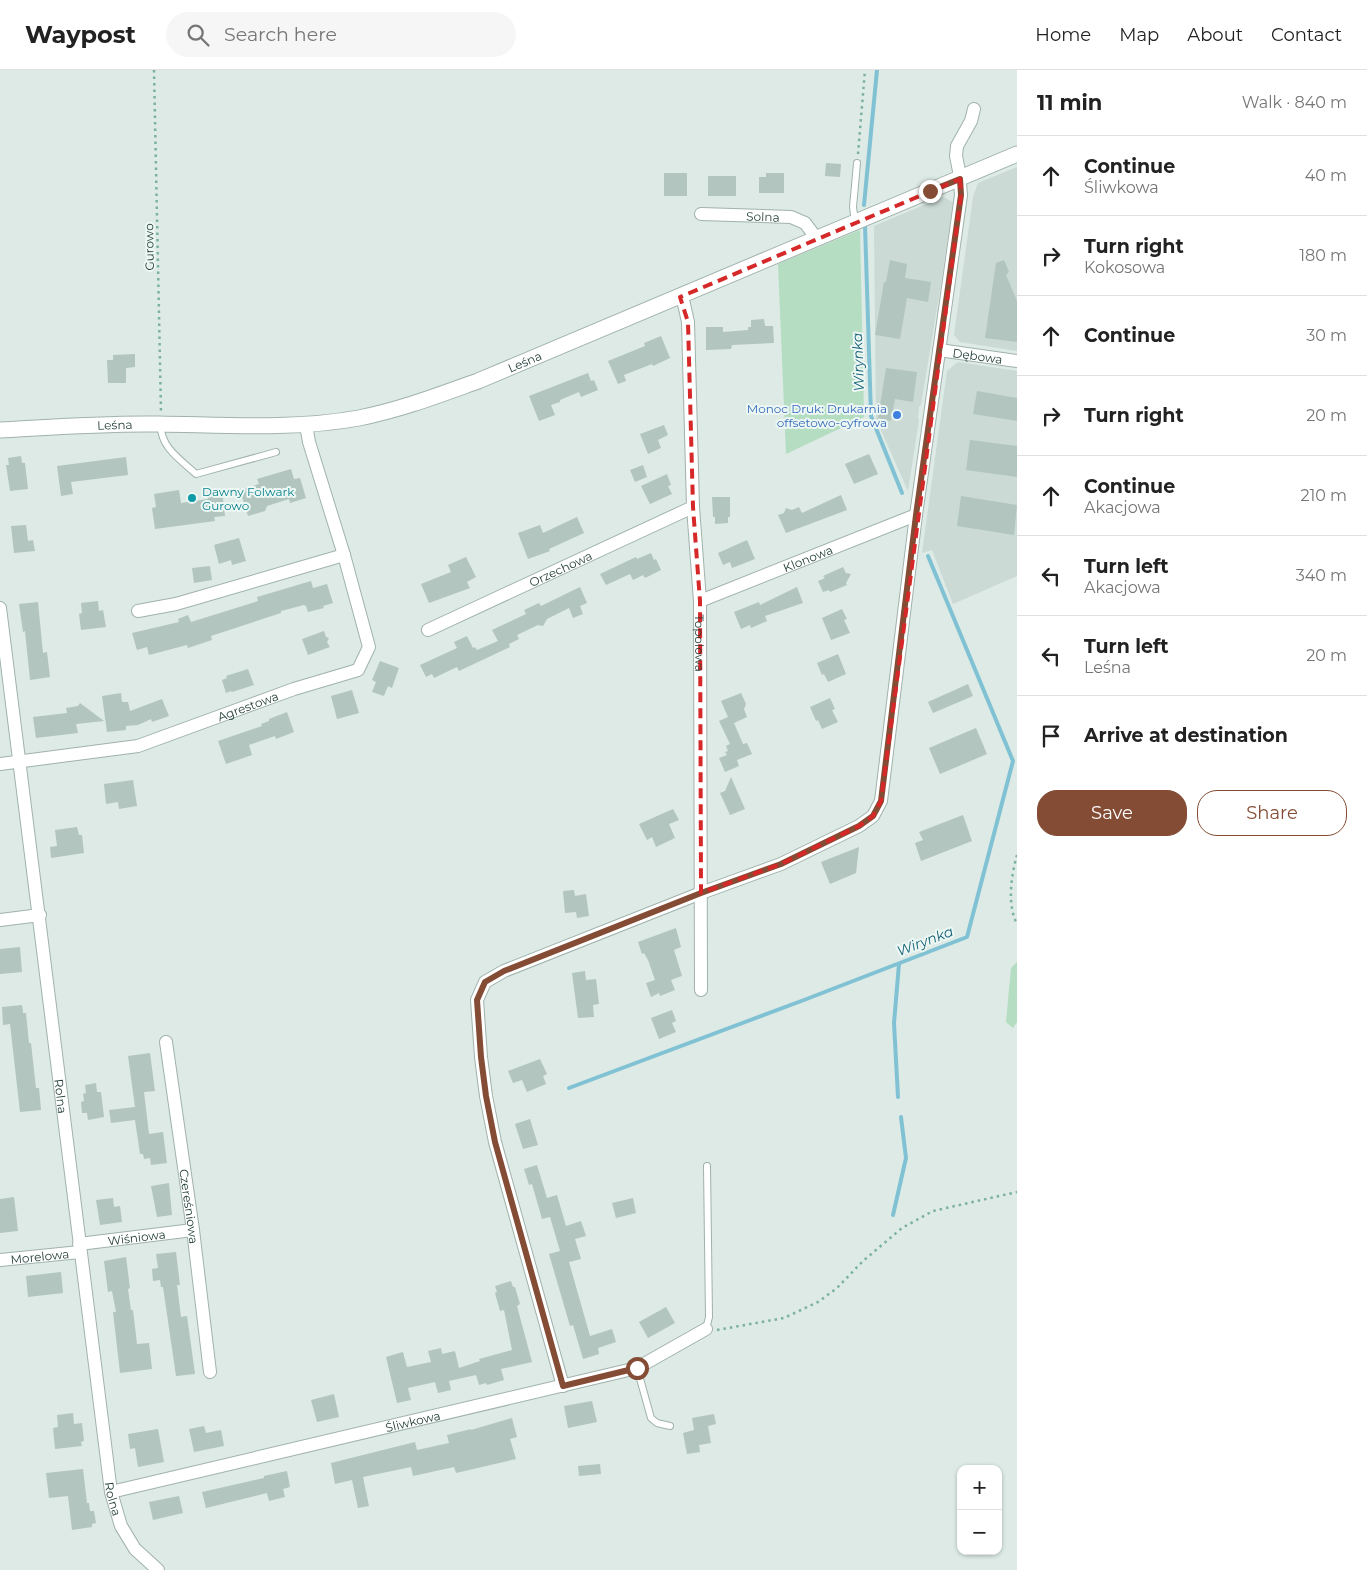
<!DOCTYPE html>
<meta charset="utf-8">
<style>
body{margin:0;font-family:Montserrat,sans-serif;background:#f6f6f6;color:#222}
.controls{position:absolute;right:15px;bottom:15px;display:grid;overflow:hidden;border-radius:10px;box-shadow:0 1px 4px #0004}
.controls button{width:45px;height:45px;display:grid;place-items:center;padding:0;border:0;border-bottom:1px solid #e0e0e0;background:#fff;color:#222;font:25px sans-serif}
.stop{position:absolute;width:15px;height:15px;margin:-11px;border:4px solid #844c34;border-radius:50%;background:#fff}
.stop.end{background:#844c34;border-color:#fff;box-shadow:0 1px 5px #0008}
.list{margin:0;padding:0;list-style:none}
h2{display:flex;justify-content:space-between;align-items:center;height:65px;margin:0;padding:0 20px;font-size:21px}
h2 small{font-size:16px;font-weight:400;color:#767676}
.list li{display:grid;grid-template-columns:32px 1fr auto;gap:15px;align-items:center;box-sizing:border-box;height:80px;padding:0 20px;border-top:1px solid #e0e0e0}
.list b{display:block;font-size:19px;white-space:nowrap}
.list p{margin:0;font-size:16px;white-space:nowrap;color:#767676}
.list em{font-size:16px;font-style:normal;color:#767676}
.actions{display:flex;gap:10px;padding:15px 20px}
.actions a{flex:1;padding:11px 0;border:1px solid #844c34;border-radius:20px;text-align:center;font-size:18px;color:#844c34}
.actions .main{background:#844c34;color:#fff}
.icon{flex:none;width:28px;height:28px;fill:none;stroke:currentColor;stroke-width:2;stroke-linecap:round;stroke-linejoin:round}
.map{position:relative;flex:none;width:1017px;height:1500px;overflow:hidden}
header{display:flex;align-items:center;gap:30px;box-sizing:border-box;height:70px;padding:0 25px;background:#fff;border-bottom:1px solid #e0e0e0}
header strong{font-size:24px}
nav{display:flex;gap:28px;margin-inline-start:auto;font-size:18px}
.search{width:350px;height:45px;background:#f6f6f6;display:flex;align-items:center;gap:12px;box-sizing:border-box;padding:0 18px;border-radius:28px;color:#767676;font-size:19px}
main{display:flex}
aside{flex:1;background:#fff}
.map>svg:first-child{display:block}
.built{fill:#cbdad4}
.green{fill:#b4ddc2}
.lines{fill:none;stroke-linecap:round;stroke-linejoin:round}
.stream{stroke:#80c2d4;stroke-width:4}
.building{fill:#b2c5be}
.service-casing{stroke:#a0b2ac;stroke-width:8}
.minor-casing{stroke:#a0b2ac;stroke-width:14}
.tertiary-casing{stroke:#a0b2ac;stroke-width:17}
.path{stroke:#7bb0a3;stroke-width:2.5;stroke-dasharray:2.5 4;stroke-linecap:butt}
.service{stroke:#fff;stroke-width:6}
.minor{stroke:#fff;stroke-width:12}
.tertiary{stroke:#fff;stroke-width:15}
.route{stroke:#844c34;stroke-width:6}
.marked{fill:none;stroke:#d62828;stroke-width:4;stroke-dasharray:10 6;stroke-linejoin:round}
.shop-dot{fill:#3f7fe0;stroke:#edf7f3;stroke-width:2}
.culture-dot{fill:#0f9aa8;stroke:#edf7f3;stroke-width:2}
.labels{text-anchor:middle;dominant-baseline:central;stroke-width:4;stroke-linejoin:round;paint-order:stroke}
.street-label{font-size:12px;fill:#1e3a34;stroke:#edf7f3}
.shop-label{font-size:12px;fill:#366cbe;stroke:#edf7f3;text-anchor:end}
.culture-label{font-size:12px;fill:#0d838f;stroke:#edf7f3;text-anchor:start}
.water-label{font-size:14px;font-style:italic;fill:#156279;stroke:#edf7f3}
</style>
<header>
<strong>Waypost</strong>
<div class="search"><svg class="icon" aria-label="search" viewBox="0 0 24 24"><circle cx="10" cy="10" r="6"/><path d="M15 15l6 6"/></svg>Search here</div>
<nav><a>Home</a><a>Map</a><a>About</a><a>Contact</a></nav>
</header>
<main>
<div class="map">
<svg width="1017" height="1500" viewBox="0 0 1017 1500">
<rect width="100%" height="100%" fill="#ddeae5"/>
<g class="built">
<polygon points="1017,97 1017,281 960,272 954,265 973,127 978,113"/>
<polygon points="943,127 953,132 941,214 921,335 919,337 918,348 919,350 908,421 876,349 874,156"/>
<polygon points="958,292 1017,301 1017,506 953,534 932,480 922,483 947,301"/>
</g>
<g class="green">
<polygon points="860,160 864,347 786,384 778,194"/>
<polygon points="1017,892 1017,952 1013,958 1006,952 1011,898"/>
</g>
<g class="lines">
<g class="stream">
<polyline points="864,135 877,0"/>
<polyline points="865,155 871,346 902,423"/>
<polyline points="569,1018 804,930 967,867 1013,691 928,486"/>
<polyline points="898,1027 894,953 899,894"/>
<polyline points="893,1145 906,1088 901,1047"/>
</g>
</g>
<g class="building">
<polygon points="826,93 841,94 840,107 825,106"/>
<rect x="664" y="103" width="23" height="23"/>
<polygon points="766,103 784,103 784,123 759,123 759,107 766,107"/>
<rect x="708" y="106" width="28" height="20"/>
<polygon points="890,190 907,194 905,208 931,212 928,232 907,228 900,269 875,265 884,212 886,212"/>
<polygon points="1004,190 1009,202 1006,205 1017,231 1017,272 985,268 996,193"/>
<polygon points="764,249 765,256 773,256 774,273 732,275 731,279 706,280 706,257 723,257 723,262 748,260 748,257 751,257 751,250"/>
<polygon points="661,266 670,288 653,296 652,294 624,305 626,311 618,314 608,291 645,276 644,273"/>
<polygon points="135,284 135,297 126,298 126,313 108,313 107,290 113,290 113,285"/>
<polygon points="886,298 917,302 913,332 895,329 891,351 878,348"/>
<polygon points="588,303 591,311 594,310 598,320 581,327 579,322 560,330 560,332 551,335 555,345 539,351 529,326"/>
<polygon points="977,321 1017,328 1017,351 973,344"/>
<polygon points="664,355 668,365 658,370 661,378 648,384 640,364"/>
<polygon points="970,370 1017,376 1017,407 966,400"/>
<polygon points="869,384 878,404 854,414 845,394"/>
<polygon points="21,386 22,393 25,393 28,419 10,421 6,395 9,395 8,388"/>
<polygon points="126,387 128,405 71,412 73,424 61,426 57,396"/>
<polygon points="643,395 647,407 635,412 630,400"/>
<polygon points="291,399 294,409 300,408 306,428 290,433 289,429 267,436 265,441 248,446 240,420 259,414 257,409"/>
<polygon points="667,404 671,415 668,416 672,424 650,434 641,416"/>
<polygon points="179,420 181,433 208,429 206,423 222,421 225,446 214,447 215,451 155,459 152,438 156,437 154,424"/>
<polygon points="841,425 847,440 786,463 778,445 784,443 786,438 792,440 799,437 802,443"/>
<polygon points="961,426 1017,435 1014,465 957,456"/>
<polygon points="712,427 730,427 730,447 728,447 728,453 715,454 715,447 713,447"/>
<polygon points="577,447 584,463 549,479 550,481 528,489 518,463 540,455 543,463"/>
<polygon points="26,455 28,471 33,470 35,481 14,483 11,456"/>
<polygon points="239,468 246,491 232,495 231,490 219,494 214,475"/>
<polygon points="747,470 755,489 732,498 730,492 723,495 718,483"/>
<polygon points="651,483 654,490 656,489 661,500 645,508 643,505 633,510 630,504 606,515 600,504 636,487 637,489"/>
<polygon points="466,487 476,507 467,512 470,518 429,533 421,514 451,502 448,495"/>
<polygon points="210,496 212,510 194,513 192,498"/>
<polygon points="843,497 846,503 851,504 846,513 847,515 830,522 829,520 823,522 818,511 825,508 823,506"/>
<polygon points="311,511 313,518 327,514 333,533 323,536 324,538 308,542 306,536 304,535 281,541 281,543 211,566 212,570 188,578 187,575 149,585 147,577 137,580 132,563 179,552 178,549 188,545 191,552 258,531 257,527"/>
<polygon points="580,517 587,533 580,536 583,544 573,548 569,538 547,549 543,556 538,555 517,565 519,569 509,574 510,577 459,601 457,597 434,608 432,604 426,607 420,595 457,578 454,572 467,566 473,578 475,577 477,580 498,571 492,560 526,544 524,540 539,533 541,536"/>
<polygon points="797,517 803,533 765,546 767,551 751,558 750,555 741,559 734,542 759,532 760,535"/>
<polygon points="98,531 99,541 103,540 106,557 81,560 79,544 82,543 81,533"/>
<polygon points="38,532 43,583 47,582 50,607 30,610 25,561 23,562 19,534"/>
<polygon points="842,539 847,549 844,550 850,563 831,570 822,548"/>
<polygon points="324,561 326,567 329,568 327,572 330,577 308,585 302,569"/>
<polygon points="838,584 846,604 828,612 824,604 822,605 817,593"/>
<polygon points="380,591 399,598 392,618 388,616 384,626 372,622 376,612 372,610"/>
<polygon points="248,599 254,615 232,622 231,621 226,623 222,610 227,608 226,606"/>
<polygon points="968,614 973,626 933,643 928,632"/>
<polygon points="352,620 359,643 337,649 331,626"/>
<polygon points="121,623 122,632 128,632 130,641 162,629 169,646 152,652 151,649 138,655 126,656 126,660 107,662 102,626"/>
<polygon points="741,623 746,634 744,639 747,647 734,653 743,674 747,673 752,684 737,690 739,696 725,702 719,688 727,685 725,682 728,681 726,676 730,674 719,651 728,647 721,631"/>
<polygon points="830,628 835,639 832,640 838,652 822,659 818,650 816,651 810,637"/>
<polygon points="80,633 104,651 76,654 78,663 36,668 33,647 67,643 66,638 78,636"/>
<polygon points="287,642 294,662 276,669 275,666 249,675 252,685 226,694 218,671 262,656 261,654 269,651 269,649"/>
<polygon points="976,658 987,684 940,704 929,678"/>
<polygon points="731,707 745,739 730,745 720,723 725,721"/>
<polygon points="133,710 137,736 119,739 118,732 106,734 104,714"/>
<polygon points="673,739 679,750 669,754 675,768 656,777 652,767 647,770 639,754"/>
<polygon points="963,745 972,771 921,791 915,773 923,770 919,762"/>
<polygon points="77,757 79,765 82,765 84,783 51,788 50,777 57,776 55,760"/>
<polygon points="859,777 856,803 830,814 821,792"/>
<polygon points="574,820 575,826 586,824 589,846 577,848 576,842 565,843 563,821"/>
<polygon points="676,858 681,877 674,880 682,906 671,910 675,920 660,926 659,923 651,927 646,913 655,910 648,890 644,883 642,884 638,872"/>
<polygon points="20,877 22,902 0,904 0,879"/>
<polygon points="585,901 586,910 596,909 599,934 593,935 594,947 578,948 572,903"/>
<polygon points="22,935 23,943 26,943 29,973 31,973 36,1018 39,1018 41,1040 20,1042 10,954 3,955 2,937"/>
<polygon points="672,940 676,951 672,953 676,962 659,969 651,948"/>
<polygon points="150,983 155,1021 144,1022 149,1064 163,1062 167,1093 151,1095 150,1088 144,1089 143,1084 140,1084 135,1050 111,1053 109,1040 135,1037 128,986"/>
<polygon points="540,989 547,1004 543,1006 546,1014 527,1022 522,1010 513,1013 508,1001"/>
<polygon points="96,1013 97,1022 101,1022 104,1047 88,1050 87,1043 82,1043 81,1032 84,1031 83,1024 86,1023 85,1015"/>
<polygon points="530,1049 538,1075 523,1079 515,1054"/>
<polygon points="537,1095 547,1128 557,1125 566,1156 581,1151 586,1166 575,1169 581,1189 569,1192 590,1266 612,1259 616,1272 598,1278 599,1284 583,1289 573,1255 570,1256 549,1184 560,1181 550,1147 542,1149 532,1114 529,1115 524,1099"/>
<polygon points="169,1113 172,1145 157,1147 151,1116"/>
<polygon points="14,1127 18,1161 0,1163 0,1129"/>
<polygon points="113,1128 114,1137 120,1136 122,1152 100,1155 96,1130"/>
<polygon points="633,1128 636,1143 616,1148 612,1133"/>
<polygon points="176,1182 180,1215 177,1215 181,1247 187,1246 195,1304 176,1306 163,1217 161,1217 160,1210 153,1211 152,1199 158,1198 156,1184"/>
<polygon points="126,1187 130,1218 128,1219 131,1240 133,1240 137,1274 149,1273 152,1299 120,1303 113,1242 116,1242 112,1221 108,1222 104,1191"/>
<polygon points="61,1202 63,1223 28,1227 26,1206"/>
<polygon points="511,1211 513,1217 515,1217 520,1234 517,1236 532,1292 501,1299 504,1310 487,1315 486,1313 479,1315 476,1305 449,1311 451,1320 438,1323 435,1312 408,1318 411,1330 397,1333 386,1287 403,1282 407,1297 431,1292 428,1281 441,1278 442,1284 455,1281 459,1298 480,1291 479,1289 512,1280 504,1240 500,1241 495,1223 497,1222 495,1216"/>
<polygon points="666,1237 675,1253 648,1268 639,1252"/>
<polygon points="334,1324 339,1347 317,1352 311,1330"/>
<polygon points="592,1331 597,1352 568,1358 564,1336"/>
<polygon points="73,1343 74,1354 82,1353 84,1371 81,1372 82,1376 55,1379 53,1358 58,1357 57,1345"/>
<polygon points="714,1344 716,1354 708,1356 711,1373 699,1375 700,1382 687,1384 683,1363 694,1360 692,1348"/>
<polygon points="512,1348 517,1367 510,1369 516,1389 456,1403 454,1397 413,1406 411,1397 363,1407 369,1436 358,1438 352,1410 335,1414 331,1393 415,1372 417,1380 449,1373 447,1365 471,1359 471,1360"/>
<polygon points="204,1356 206,1363 221,1360 224,1376 194,1382 189,1359"/>
<polygon points="158,1359 164,1392 138,1397 135,1378 130,1379 128,1364"/>
<polygon points="600,1394 601,1404 579,1406 578,1396"/>
<polygon points="83,1399 87,1433 89,1433 90,1441 94,1441 96,1453 92,1454 92,1457 72,1460 68,1426 49,1428 46,1403"/>
<polygon points="287,1401 290,1417 283,1419 285,1427 269,1431 267,1423 206,1438 202,1422 264,1408 264,1406"/>
<polygon points="179,1426 183,1443 153,1450 149,1432"/>
</g>
<g class="lines">
<g class="service-casing">
<g id="service">
<polyline points="855,152 853,137 857,93"/>
<path d="M161,355C160,377 181,390 196,404L276,382"/>
<polyline points="706,1259 709,1247 707,1096"/>
<polyline points="637,1298 651,1348 657,1353 670,1356"/>
</g>
</g>
<g class="minor-casing">
<g id="minor">
<path id="s1" d="M701,144L791,147L805,153L817,169"/>
<path id="s2" d="M680,227L684,234L688,252L693,437L700,531L701,920"/>
<path id="s3" d="M939,280L1017,291"/>
<path id="s4" d="M700,531L916,445"/>
<path id="s5" d="M0,538L111,1422L121,1456L135,1479L158,1500"/>
<polyline points="138,541 176,534 344,485"/>
<path id="s6" d="M428,560L693,437"/>
<path id="s7" d="M0,694L138,676L294,619L358,600L369,577L344,485L309,372L306,355"/>
<polyline points="0,850 40,845"/>
<path id="s8" d="M166,972L193,1160L210,1302"/>
<path id="s9" d="M79,1174L193,1160"/>
<path id="s10" d="M0,1190L80,1182"/>
<polyline points="563,1316 495,1072 486,1026 481,987 477,930 485,912 504,901 701,823 781,794 859,756 873,746 881,731 916,445 961,125 959,101 956,86 957,76 971,51 974,39"/>
<path id="s11" d="M111,1422L637,1298L706,1259"/>
</g>
</g>
<g class="tertiary-casing">
<g id="tertiary">
<path id="s12" d="M0,360C53,357 106,353 159,354C226,355 293,360 359,348C400,340 439,325 478,311L1017,84"/>
</g>
</g>
<g class="path">
<polyline points="154,0 161,342"/>
<polyline points="858,84 865,0"/>
<path d="M1017,785C1011,806 1007,835 1017,854"/>
<polyline points="717,1260 784,1248 818,1232 837,1218 863,1191 902,1158 933,1141 1017,1122"/>
</g>
<use href="#service" class="service"/>
<use href="#minor" class="minor"/>
<use href="#tertiary" class="tertiary"/>
</g>
<g class="lines">
<polyline class="route" points="637,1298 563,1316 495,1072 486,1026 481,987 477,930 485,912 504,901 701,823 781,794 859,756 873,746 881,731 916,445 961,125 960,109 930,121"/>
</g>
<path class="marked" d="M960,109L961,125L881,731L873,746L859,756L781,794L701,823L700,531L693,437L688,252L680,227Z"/>
<circle class="shop-dot" cx="897" cy="345" r="5"/>
<circle class="culture-dot" cx="192" cy="428" r="5"/>
<g class="labels">
<g class="street-label">
<text stroke="none"><textPath href="#s1" startOffset="62">Solna</textPath></text>
<text transform="translate(149 177) rotate(-91)">Gurowo</text>
<text stroke="none"><textPath href="#s3" startOffset="39">Dębowa</textPath></text>
<text stroke="none"><textPath href="#s12" startOffset="535">Leśna</textPath></text>
<text stroke="none"><textPath href="#s12" startOffset="115">Leśna</textPath></text>
<text stroke="none"><textPath href="#s4" startOffset="116">Klonowa</textPath></text>
<text stroke="none"><textPath href="#s6" startOffset="146">Orzechowa</textPath></text>
<text stroke="none"><textPath href="#s2" startOffset="348">Topolowa</textPath></text>
<text stroke="none"><textPath href="#s7" startOffset="256">Agrestowa</textPath></text>
<text stroke="none"><textPath href="#s5" startOffset="492">Rolna</textPath></text>
<text stroke="none"><textPath href="#s8" startOffset="166">Czereśniowa</textPath></text>
<text stroke="none"><textPath href="#s9" startOffset="58">Wiśniowa</textPath></text>
<text stroke="none"><textPath href="#s10" startOffset="40">Morelowa</textPath></text>
<text stroke="none"><textPath href="#s11" startOffset="310">Śliwkowa</textPath></text>
<text stroke="none"><textPath href="#s5" startOffset="898">Rolna</textPath></text>
</g>
<g class="shop-label">
<text x="887" y="338">Monoc Druk: Drukarnia<tspan x="887" dy="14">offsetowo-cyfrowa</tspan></text>
</g>
<g class="culture-label">
<text x="202" y="421">Dawny Folwark<tspan x="202" dy="14">Gurowo</tspan></text>
</g>
<g class="water-label">
<text transform="translate(858 292) rotate(-92)">Wirynka</text>
<text transform="translate(925 871) rotate(-21)">Wirynka</text>
</g>
</g>
</svg>
<div class="controls">
<button>+</button>
<button>−</button>
</div>
<div class="stop" style="left:637px;top:1298px"></div>
<div class="stop end" style="left:930px;top:121px"></div>
</div>
<aside>
<h2>11 min<small>Walk · 840 m</small></h2>
<ul class="list">
<li><svg class="icon" aria-label="ahead" viewBox="0 0 24 24"><path d="M12 20V5M6 11l6-6 6 6"/></svg><div><b>Continue</b><p>Śliwkowa</p></div><em>40 m</em></li>
<li><svg class="icon" aria-label="right" viewBox="0 0 24 24"><path d="M7 20v-9h11M14 6l5 5-5 5"/></svg><div><b>Turn right</b><p>Kokosowa</p></div><em>180 m</em></li>
<li><svg class="icon" aria-label="ahead" viewBox="0 0 24 24"><path d="M12 20V5M6 11l6-6 6 6"/></svg><div><b>Continue</b></div><em>30 m</em></li>
<li><svg class="icon" aria-label="right" viewBox="0 0 24 24"><path d="M7 20v-9h11M14 6l5 5-5 5"/></svg><div><b>Turn right</b></div><em>20 m</em></li>
<li><svg class="icon" aria-label="ahead" viewBox="0 0 24 24"><path d="M12 20V5M6 11l6-6 6 6"/></svg><div><b>Continue</b><p>Akacjowa</p></div><em>210 m</em></li>
<li><svg class="icon" aria-label="left" viewBox="0 0 24 24"><path d="M17 20v-9H6M10 6l-5 5 5 5"/></svg><div><b>Turn left</b><p>Akacjowa</p></div><em>340 m</em></li>
<li><svg class="icon" aria-label="left" viewBox="0 0 24 24"><path d="M17 20v-9H6M10 6l-5 5 5 5"/></svg><div><b>Turn left</b><p>Leśna</p></div><em>20 m</em></li>
<li><svg class="icon" aria-label="arrive" viewBox="0 0 24 24"><path d="M6 21V4h12l-3 4 3 4H6"/></svg><div><b>Arrive at destination</b></div></li>
</ul>
<div class="actions"><a class="main">Save</a><a>Share</a></div>
</aside>
</main>
